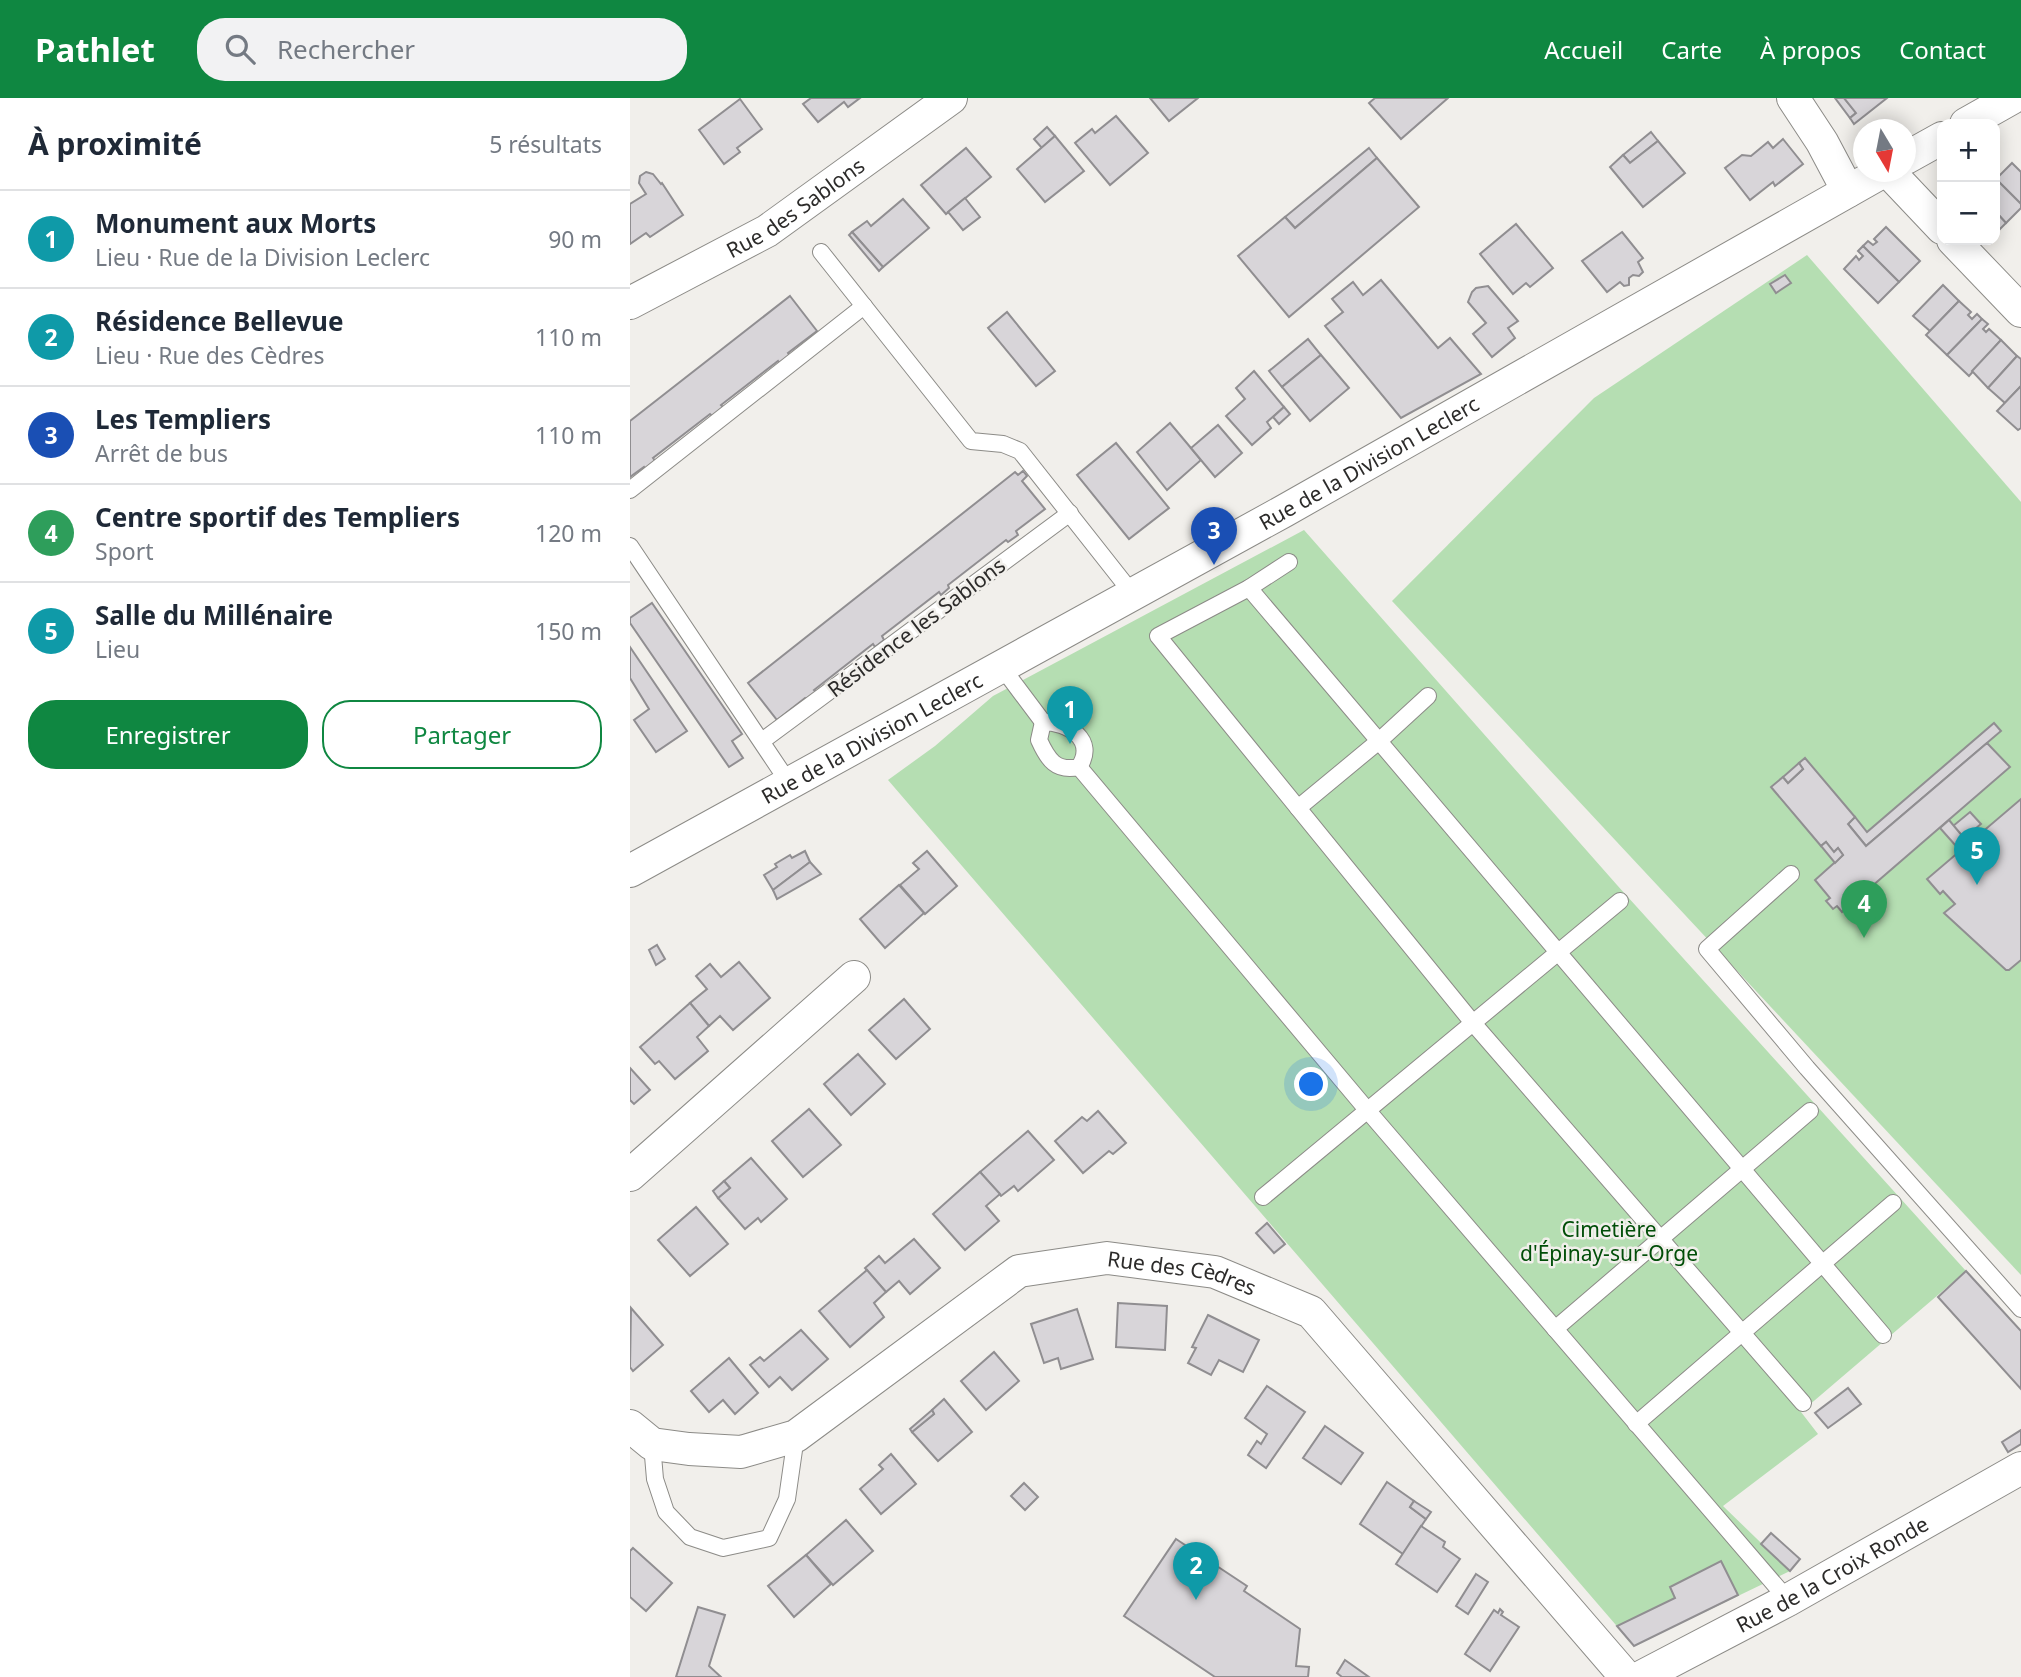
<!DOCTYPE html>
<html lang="fr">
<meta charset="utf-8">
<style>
body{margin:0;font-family:"Noto Sans",sans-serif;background:#f2f2f3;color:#1f2937}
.controls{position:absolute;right:21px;top:21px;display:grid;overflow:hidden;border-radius:14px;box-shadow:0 4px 18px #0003}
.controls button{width:63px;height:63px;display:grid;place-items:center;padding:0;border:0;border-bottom:2px solid #e0e1e3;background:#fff;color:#1f2937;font:35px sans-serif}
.compass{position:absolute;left:1223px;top:21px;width:63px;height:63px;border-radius:50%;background:#fff;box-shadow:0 4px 18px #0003;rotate:170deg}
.you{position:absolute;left:682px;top:987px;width:24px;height:24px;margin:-18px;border:5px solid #fff;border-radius:50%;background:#1a73e8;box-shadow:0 0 0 10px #1a73e833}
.badge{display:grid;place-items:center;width:46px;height:46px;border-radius:50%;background:#0f8741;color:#fff;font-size:23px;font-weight:700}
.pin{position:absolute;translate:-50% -58px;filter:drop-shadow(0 2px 4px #0008)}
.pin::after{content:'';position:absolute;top:37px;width:24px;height:21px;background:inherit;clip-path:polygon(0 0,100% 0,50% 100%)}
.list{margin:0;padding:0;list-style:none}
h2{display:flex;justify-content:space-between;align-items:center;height:91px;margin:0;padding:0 28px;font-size:30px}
h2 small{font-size:23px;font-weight:400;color:#747a83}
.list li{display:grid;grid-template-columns:46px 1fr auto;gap:21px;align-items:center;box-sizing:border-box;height:98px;padding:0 28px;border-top:2px solid #e0e1e3}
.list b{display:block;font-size:26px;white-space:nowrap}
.list p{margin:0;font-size:23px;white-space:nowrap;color:#747a83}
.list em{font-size:23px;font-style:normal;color:#747a83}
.actions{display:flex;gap:14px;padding:21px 28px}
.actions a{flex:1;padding:16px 0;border:2px solid #0f8741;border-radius:28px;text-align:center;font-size:24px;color:#0f8741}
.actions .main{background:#0f8741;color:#fff}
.icon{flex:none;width:38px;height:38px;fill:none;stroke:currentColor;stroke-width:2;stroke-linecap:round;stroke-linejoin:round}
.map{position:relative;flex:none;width:1391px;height:1579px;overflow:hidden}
header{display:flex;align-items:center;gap:42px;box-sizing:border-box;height:98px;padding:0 35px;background:#0f8741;color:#fff}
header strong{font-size:33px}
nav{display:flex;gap:38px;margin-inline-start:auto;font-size:24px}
.search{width:490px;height:63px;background:#f2f2f3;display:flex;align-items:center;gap:18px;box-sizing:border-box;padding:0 24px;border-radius:28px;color:#747a83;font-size:26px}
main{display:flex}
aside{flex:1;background:#fff}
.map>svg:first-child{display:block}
.green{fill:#b5deb2}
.building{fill:#d8d5d9;stroke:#908e91;stroke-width:2}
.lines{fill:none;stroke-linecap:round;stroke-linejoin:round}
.lane-casing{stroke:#8c8b87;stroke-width:18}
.street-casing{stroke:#8c8b87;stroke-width:34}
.lane{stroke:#fff;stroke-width:16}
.street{stroke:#fff;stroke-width:32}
.labels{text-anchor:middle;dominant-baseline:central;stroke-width:5;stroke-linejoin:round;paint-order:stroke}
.street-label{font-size:21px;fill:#2c2b2a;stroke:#f1efeb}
.park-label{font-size:21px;fill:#014e08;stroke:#f1efeb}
</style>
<header>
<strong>Pathlet</strong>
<div class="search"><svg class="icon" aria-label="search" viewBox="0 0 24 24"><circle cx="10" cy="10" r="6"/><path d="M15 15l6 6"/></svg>Rechercher</div>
<nav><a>Accueil</a><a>Carte</a><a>À propos</a><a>Contact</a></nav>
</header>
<main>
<aside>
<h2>À proximité<small>5 résultats</small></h2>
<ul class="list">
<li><span class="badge" style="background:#0f9aa8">1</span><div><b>Monument aux Morts</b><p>Lieu · Rue de la Division Leclerc</p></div><em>90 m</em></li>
<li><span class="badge" style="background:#0f9aa8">2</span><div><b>Résidence Bellevue</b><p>Lieu · Rue des Cèdres</p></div><em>110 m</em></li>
<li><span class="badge" style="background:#1a4fb4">3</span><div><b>Les Templiers</b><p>Arrêt de bus</p></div><em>110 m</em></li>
<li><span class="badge" style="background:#2e9e5b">4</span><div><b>Centre sportif des Templiers</b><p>Sport</p></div><em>120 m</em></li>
<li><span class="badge" style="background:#0f9aa8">5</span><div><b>Salle du Millénaire</b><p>Lieu</p></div><em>150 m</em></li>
</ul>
<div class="actions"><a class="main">Enregistrer</a><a>Partager</a></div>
</aside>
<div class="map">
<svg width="1391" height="1579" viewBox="0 0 1391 1579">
<rect width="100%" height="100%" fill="#f1efeb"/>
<g class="green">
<polygon points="1177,157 1391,404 1391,1177 762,503 964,300"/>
<polygon points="674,432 987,787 1336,1173 1171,1314 1188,1336 1093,1408 1160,1473 1004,1548 258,682 305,648 363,598"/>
</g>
<g class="building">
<polygon points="181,0 230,0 218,9 214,4 188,24 173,6"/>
<polygon points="520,0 568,0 539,23"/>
<polygon points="745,0 818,0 771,41 739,5"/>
<polygon points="1205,0 1214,0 1226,15 1220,20"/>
<polygon points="1214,0 1257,0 1224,26 1220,20 1226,15"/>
<polygon points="110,1 132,31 107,50 110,54 94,66 69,32"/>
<polygon points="486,18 518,55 480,87 445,45 462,31 465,35"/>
<polygon points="417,29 425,38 412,50 404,41"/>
<polygon points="1021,34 1028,43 1000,65 993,57"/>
<polygon points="425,38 454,73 415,104 387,71"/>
<polygon points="1153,41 1173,66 1145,88 1143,84 1120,102 1095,70 1112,57 1121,58 1138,44 1143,50"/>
<polygon points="1028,43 1055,75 1013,109 980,69 993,57 1000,65"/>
<polygon points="336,50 361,79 316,116 291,87"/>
<polygon points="739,50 747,60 665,130 655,119"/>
<polygon points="747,60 789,109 659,219 608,158 655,119 665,130"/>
<polygon points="1382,65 1391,74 1391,106 1366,81"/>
<polygon points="16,74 23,76 31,86 32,85 53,117 20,139 16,135 0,146 0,106 16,96 9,85 10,78"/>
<polygon points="1365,80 1391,106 1391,110 1376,125 1365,113"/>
<polygon points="335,100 350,119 333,132 318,114"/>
<polygon points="273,101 299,130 253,169 222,134 237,123 241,128"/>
<polygon points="1365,113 1376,125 1365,136"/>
<polygon points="886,126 923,170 900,189 896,185 883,196 850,156"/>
<polygon points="1256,129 1290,163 1269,184 1233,148 1238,143 1243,147 1247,144 1244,141"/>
<polygon points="222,134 253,169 249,173 219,137"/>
<polygon points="992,134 1013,160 1008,164 1013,174 1009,178 1003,177 999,180 999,187 994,188 990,184 977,194 952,163"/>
<polygon points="1233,148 1269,184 1248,205 1214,171 1226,158 1229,162 1233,158 1228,153"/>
<polygon points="1155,177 1161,185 1146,195 1140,186"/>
<polygon points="751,182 808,250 820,240 851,276 771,320 695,228 713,214 702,201 723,184 733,197"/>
<polygon points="1313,187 1329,203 1300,233 1283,218"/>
<polygon points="858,188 888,223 878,230 885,240 862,259 843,236 856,225 838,204 842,194 846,190"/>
<polygon points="160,198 187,233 158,255 160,258 150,266 148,263 91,307 94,310 83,319 80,316 23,360 26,364 16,372 14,369 0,379 0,323"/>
<polygon points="1329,203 1341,214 1338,217 1342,221 1347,216 1352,221 1317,257 1296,237"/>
<polygon points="377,214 425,273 406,288 358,230"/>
<polygon points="1352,221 1358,226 1353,231 1356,234 1359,231 1371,242 1339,278 1317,257"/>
<polygon points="678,241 691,257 652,289 639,273"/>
<polygon points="1371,242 1387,258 1358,290 1342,273"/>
<polygon points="691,257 719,290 680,323 652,289"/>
<polygon points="1387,258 1391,261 1391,288 1375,305 1358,290"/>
<polygon points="624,273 654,309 637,324 641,330 622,347 596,318 615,301 606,290"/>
<polygon points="1391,288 1391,330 1388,332 1367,313"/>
<polygon points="654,309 660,316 649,326 643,319"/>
<polygon points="540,325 571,362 537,392 507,354"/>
<polygon points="588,327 612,355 585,379 561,350"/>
<polygon points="486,345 539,410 499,441 447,377"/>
<polygon points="393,373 397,378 392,383 415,411 386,433 388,437 378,444 376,442 318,487 319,490 311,497 309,494 252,538 254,542 245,549 243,546 184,592 187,595 177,602 175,600 147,622 118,585 385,374 388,377"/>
<polygon points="22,505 112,636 102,643 113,660 99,669 0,525 0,520"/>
<polygon points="0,549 57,633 26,654 4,622 19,611 0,580"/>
<polygon points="1364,625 1371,633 1236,748 1218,726 1225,719 1237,734"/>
<polygon points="1357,645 1380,669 1212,814 1207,808 1203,811 1196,803 1200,800 1185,782 1213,757 1208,750 1204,754 1196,744 1191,748 1141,689 1153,679 1158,685 1173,671 1169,665 1175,660 1225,719 1218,726 1236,748"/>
<polygon points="1169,665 1173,671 1158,685 1153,679"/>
<polygon points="1391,701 1391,862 1379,872 1376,872 1314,815 1325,806 1313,793 1310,796 1297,781"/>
<polygon points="1340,714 1351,726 1334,740 1323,728"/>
<polygon points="1319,722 1334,740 1326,748 1310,730"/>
<polygon points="1196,744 1204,754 1208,750 1213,757 1205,765 1191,748"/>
<polygon points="175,753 180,764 143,792 134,777 147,769 145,766 160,757 162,760"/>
<polygon points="297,753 327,788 295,816 270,787 289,771 283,765"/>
<polygon points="180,764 191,776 147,801 143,792"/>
<polygon points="269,787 294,815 255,850 230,821"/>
<polygon points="27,847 35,861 26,867 19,852"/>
<polygon points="109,864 140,900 103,932 90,918 79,928 60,905 77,891 66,878 80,866 91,879"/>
<polygon points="274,901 300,931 266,961 239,932"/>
<polygon points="60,905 79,928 67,939 78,953 45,981 29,963 25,966 10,949"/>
<polygon points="228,956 255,986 221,1017 194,986"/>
<polygon points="0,970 20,992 4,1006 0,1002"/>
<polygon points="179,1011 211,1047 173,1079 142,1043"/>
<polygon points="468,1013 496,1045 483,1056 479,1053 453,1075 425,1043 452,1019 457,1023"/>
<polygon points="398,1033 424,1062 388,1093 384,1088 371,1098 350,1074"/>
<polygon points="121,1060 157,1101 131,1124 128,1120 115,1131 88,1100 100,1090 94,1083"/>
<polygon points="350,1074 370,1096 356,1108 369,1123 335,1152 303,1116"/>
<polygon points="94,1083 100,1090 88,1100 83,1093"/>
<polygon points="66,1109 98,1146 60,1178 28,1142"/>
<polygon points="637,1125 655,1146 644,1155 626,1135"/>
<polygon points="284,1141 310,1170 280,1196 269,1183 256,1194 235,1170 249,1158 255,1165"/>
<polygon points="237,1172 256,1194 244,1205 254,1219 220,1249 189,1213"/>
<polygon points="1336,1173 1391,1233 1391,1291 1308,1199"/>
<polygon points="488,1205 537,1208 535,1252 486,1249"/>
<polygon points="1,1210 33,1247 3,1273 0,1269"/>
<polygon points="447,1211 463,1261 431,1271 428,1260 414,1265 401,1226"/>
<polygon points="578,1217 629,1242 613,1274 589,1262 581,1277 558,1265 566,1250 562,1249"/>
<polygon points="171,1232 198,1261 162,1292 150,1279 139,1289 120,1267 130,1259 134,1263"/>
<polygon points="364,1254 389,1283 356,1312 331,1283"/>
<polygon points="99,1260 128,1295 105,1316 93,1302 79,1314 61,1293"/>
<polygon points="637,1288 675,1314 636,1370 618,1357 627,1343 631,1346 637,1336 615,1320"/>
<polygon points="1218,1290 1231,1306 1198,1330 1185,1315"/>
<polygon points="314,1301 342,1334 308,1363 282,1334 304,1316 302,1312"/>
<polygon points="302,1312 304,1316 282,1334 280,1331"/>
<polygon points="695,1328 733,1355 711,1386 673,1360"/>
<polygon points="1391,1332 1391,1346 1378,1354 1372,1344"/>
<polygon points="261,1356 286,1386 251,1416 230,1391 253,1371 249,1367"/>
<polygon points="757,1384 784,1403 780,1409 796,1421 773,1456 730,1426"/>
<polygon points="394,1385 408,1399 395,1412 381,1398"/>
<polygon points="784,1403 801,1414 796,1421 780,1409"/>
<polygon points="216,1422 243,1453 203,1487 176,1457"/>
<polygon points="791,1428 815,1444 813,1449 830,1461 807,1494 766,1466"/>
<polygon points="1141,1435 1170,1461 1160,1473 1131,1446"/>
<polygon points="546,1441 617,1488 614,1493 670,1531 666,1568 679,1569 678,1579 585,1579 494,1518"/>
<polygon points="3,1450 42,1485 16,1513 0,1499 0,1453"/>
<polygon points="176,1457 201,1486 164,1519 138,1488"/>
<polygon points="1091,1463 1108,1497 1004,1548 987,1528 1045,1500 1040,1489"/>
<polygon points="846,1476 858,1484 838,1516 826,1508"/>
<polygon points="68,1509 95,1517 79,1568 91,1579 46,1579"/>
<polygon points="870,1511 873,1514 871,1517 889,1529 860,1573 835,1556 864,1512 868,1515"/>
<polygon points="715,1562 739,1579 712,1579 707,1575"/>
</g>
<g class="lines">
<g class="lane-casing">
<g id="lane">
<polyline points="191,154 341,343 373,346 390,353 502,495"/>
<polyline points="0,392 234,208"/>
<polyline points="0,448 159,685"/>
<polyline points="659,464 619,490 528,538 843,925 1173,1305"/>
<polyline points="619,490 1253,1237"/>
<polyline points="371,568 413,624"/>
<path d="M413,624C438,624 467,642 449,669C426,674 418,662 409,642Z"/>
<polyline points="132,643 440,415"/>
<polyline points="449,669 738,1013 1158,1502"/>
<polyline points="668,710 749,643 798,598"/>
<polyline points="1161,776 1077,851 1177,970 1391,1211"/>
<polyline points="633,1099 990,803"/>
<polyline points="925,1231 1180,1013"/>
<polyline points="1006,1326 1263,1105"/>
<polyline points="22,1346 25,1381 36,1414 60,1439 93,1450 139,1440 157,1401 166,1338"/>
</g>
</g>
<g class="street-casing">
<g id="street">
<polyline points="1163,0 1192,44 1218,93"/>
<polyline points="1336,26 1382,0"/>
<polyline points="1276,60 1312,40"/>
<polyline points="1259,74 1312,130"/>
<polyline points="1323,142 1391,213"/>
<path id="s1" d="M0,205L137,133L321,0"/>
<path id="s2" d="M0,773L654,413L1252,74"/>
<polyline points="0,1077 224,879"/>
<path id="s3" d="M0,1328L22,1346L59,1351L111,1354L166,1338L389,1173L477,1160L585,1174L681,1214L996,1579"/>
<path id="s4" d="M1011,1579L1158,1502L1391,1370"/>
</g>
</g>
<use href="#lane" class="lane"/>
<use href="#street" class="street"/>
</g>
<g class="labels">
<g class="street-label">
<text stroke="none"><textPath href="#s1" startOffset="191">Rue des Sablons</textPath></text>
<text stroke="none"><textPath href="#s2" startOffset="844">Rue de la Division Leclerc</textPath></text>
<text transform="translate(286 529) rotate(-37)">Résidence les Sablons</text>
<text stroke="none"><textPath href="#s2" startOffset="276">Rue de la Division Leclerc</textPath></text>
<text stroke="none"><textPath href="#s3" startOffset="618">Rue des Cèdres</textPath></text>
<text stroke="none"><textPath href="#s4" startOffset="217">Rue de la Croix Ronde</textPath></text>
</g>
<g class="park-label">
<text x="979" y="1131">Cimetière<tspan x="979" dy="24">d'Épinay-sur-Orge</tspan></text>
</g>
</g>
</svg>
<div class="controls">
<button>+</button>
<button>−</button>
</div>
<svg class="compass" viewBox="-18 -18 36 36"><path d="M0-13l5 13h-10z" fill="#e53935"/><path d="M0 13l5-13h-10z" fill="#747a83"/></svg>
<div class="you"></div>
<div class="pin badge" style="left:440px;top:646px;background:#0f9aa8">1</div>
<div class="pin badge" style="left:566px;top:1502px;background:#0f9aa8">2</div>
<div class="pin badge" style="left:584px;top:467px;background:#1a4fb4">3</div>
<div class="pin badge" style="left:1234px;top:840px;background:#2e9e5b">4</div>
<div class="pin badge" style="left:1347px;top:787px;background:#0f9aa8">5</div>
</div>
</main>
